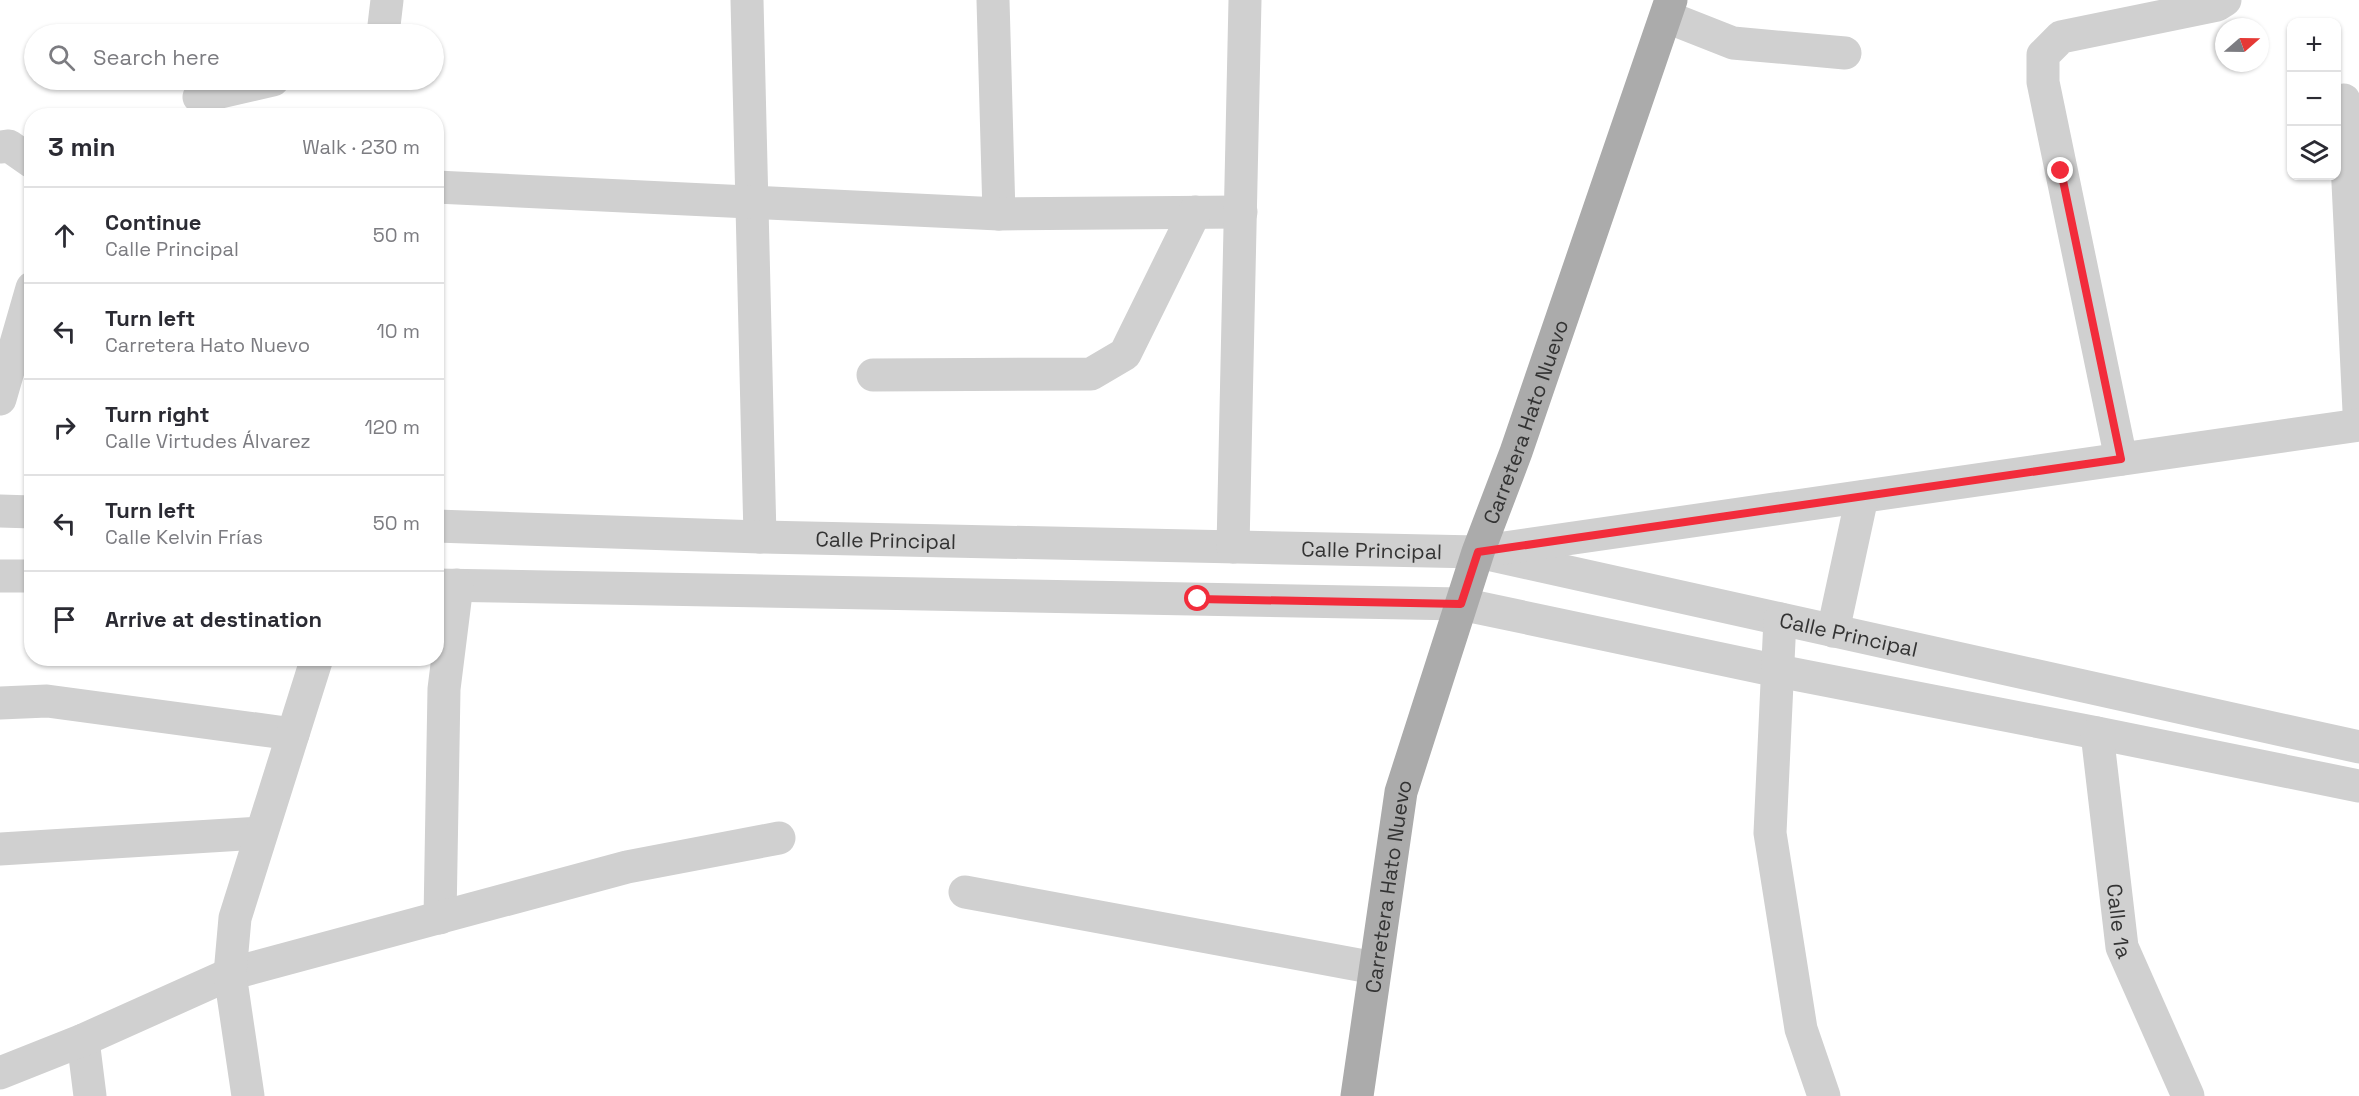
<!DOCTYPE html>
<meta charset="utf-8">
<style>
body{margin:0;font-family:"Space Grotesk",sans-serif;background:#f2f2f3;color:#2b2b33}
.controls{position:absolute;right:18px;top:18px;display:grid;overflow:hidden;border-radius:12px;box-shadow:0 2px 4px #0004}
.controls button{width:54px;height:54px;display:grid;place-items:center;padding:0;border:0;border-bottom:2px solid #e1e1e2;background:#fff;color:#2b2b33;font:30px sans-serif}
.compass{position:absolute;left:2215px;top:18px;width:54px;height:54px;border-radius:50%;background:#fff;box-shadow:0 2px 4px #0004;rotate:70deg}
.stop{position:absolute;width:18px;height:18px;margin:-14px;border:4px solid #f22c3b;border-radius:50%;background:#fff}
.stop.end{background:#f22c3b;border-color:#fff;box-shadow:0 2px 6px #0008}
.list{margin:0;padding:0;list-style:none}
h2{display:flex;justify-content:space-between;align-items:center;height:78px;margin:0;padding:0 24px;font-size:26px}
h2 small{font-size:20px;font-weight:400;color:#7c7c81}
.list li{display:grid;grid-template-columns:39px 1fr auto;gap:18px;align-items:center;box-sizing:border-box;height:96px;padding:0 24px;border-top:2px solid #e1e1e2}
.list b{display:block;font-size:22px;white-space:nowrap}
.list p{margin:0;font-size:20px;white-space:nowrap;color:#7c7c81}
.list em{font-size:20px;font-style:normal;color:#7c7c81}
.icon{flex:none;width:33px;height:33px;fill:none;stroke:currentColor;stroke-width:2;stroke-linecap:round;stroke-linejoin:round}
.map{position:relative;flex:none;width:2359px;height:1096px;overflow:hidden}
.search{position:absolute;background:#fff;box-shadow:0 2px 4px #0004;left:24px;top:24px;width:420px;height:66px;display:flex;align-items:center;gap:15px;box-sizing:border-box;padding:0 21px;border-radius:33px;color:#7c7c81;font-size:22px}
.panel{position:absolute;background:#fff;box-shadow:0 2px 4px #0004;left:24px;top:108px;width:420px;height:558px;border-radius:24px}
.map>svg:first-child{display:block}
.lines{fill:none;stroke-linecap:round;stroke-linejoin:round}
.minor{stroke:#d0d0d0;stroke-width:33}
.major{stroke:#ababab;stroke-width:33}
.route{stroke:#f22c3b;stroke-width:8}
.labels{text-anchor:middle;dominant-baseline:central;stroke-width:6;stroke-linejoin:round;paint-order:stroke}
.street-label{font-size:21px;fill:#333;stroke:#fff}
</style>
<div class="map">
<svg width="2359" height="1096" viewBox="0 0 2359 1096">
<rect width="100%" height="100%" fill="#fff"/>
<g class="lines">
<g class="minor">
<polyline points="747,0 760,537"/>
<polyline points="993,0 999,214"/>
<polyline points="1667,17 1733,43 1845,53"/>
<polyline points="383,34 387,0"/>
<polyline points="199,97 273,80"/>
<polyline points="2344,100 2359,411"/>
<polyline points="0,147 9,146 32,162"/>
<polyline points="436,187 999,214 1241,212"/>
<polyline points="873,375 1091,374 1125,354 1195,212"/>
<polyline points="0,399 32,288"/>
<polyline points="2121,459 2043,82 2043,55 2061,37 2217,5 2225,0"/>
<polyline points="0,511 32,512"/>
<path id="s1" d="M436,526L760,537L1478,552L2359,747"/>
<polyline points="1233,547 1245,0"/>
<polyline points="1497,549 2359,425"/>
<polyline points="0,576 32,576"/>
<polyline points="436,585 1461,604 1778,671 2097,733 2359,786"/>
<polyline points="1780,619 1770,833 1801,1029 1824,1096"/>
<polyline points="1833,631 1862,497"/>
<polyline points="0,703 47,701 293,734"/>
<path id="s2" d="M2097,733L2122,947L2188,1096"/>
<polyline points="0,849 261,833"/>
<polyline points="965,892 1375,968"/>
<polyline points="440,918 444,689 457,585"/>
<polyline points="83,1040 90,1096"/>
<polyline points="0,1073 83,1040 230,974 627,867 779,838"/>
<polyline points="248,1096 230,974 235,918 317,658"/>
</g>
<path class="major" id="s3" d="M1357,1096L1401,792L1478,552L1516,452L1671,0"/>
</g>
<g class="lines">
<polyline class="route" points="1198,599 1461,604 1478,552 2121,459 2061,171"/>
</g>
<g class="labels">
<g class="street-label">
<text stroke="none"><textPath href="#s3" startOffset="698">Carretera Hato Nuevo</textPath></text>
<text stroke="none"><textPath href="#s1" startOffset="450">Calle Principal</textPath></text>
<text stroke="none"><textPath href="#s1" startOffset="936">Calle Principal</textPath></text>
<text stroke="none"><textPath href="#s1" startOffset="1422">Calle Principal</textPath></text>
<text stroke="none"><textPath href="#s3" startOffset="212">Carretera Hato Nuevo</textPath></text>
<text stroke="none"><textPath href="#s2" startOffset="189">Calle 1a</textPath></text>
</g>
</g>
</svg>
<div class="controls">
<button>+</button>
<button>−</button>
<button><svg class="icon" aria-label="layers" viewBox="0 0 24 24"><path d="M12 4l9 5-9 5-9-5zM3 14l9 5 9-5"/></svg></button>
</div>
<svg class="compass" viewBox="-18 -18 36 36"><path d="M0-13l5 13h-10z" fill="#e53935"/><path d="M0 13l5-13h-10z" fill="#7c7c81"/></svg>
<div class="stop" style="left:1198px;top:599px"></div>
<div class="stop end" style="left:2061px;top:171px"></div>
<div class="search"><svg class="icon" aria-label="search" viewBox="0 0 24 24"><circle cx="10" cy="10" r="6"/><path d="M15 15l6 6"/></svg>Search here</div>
<section class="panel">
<h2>3 min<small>Walk · 230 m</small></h2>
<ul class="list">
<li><svg class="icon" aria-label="ahead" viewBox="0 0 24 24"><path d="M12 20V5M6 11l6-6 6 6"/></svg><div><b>Continue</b><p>Calle Principal</p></div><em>50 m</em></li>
<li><svg class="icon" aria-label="left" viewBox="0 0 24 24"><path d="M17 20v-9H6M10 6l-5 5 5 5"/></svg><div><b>Turn left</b><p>Carretera Hato Nuevo</p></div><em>10 m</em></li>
<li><svg class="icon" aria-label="right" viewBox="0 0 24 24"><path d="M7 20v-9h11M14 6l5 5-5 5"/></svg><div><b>Turn right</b><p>Calle Virtudes Álvarez</p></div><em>120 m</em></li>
<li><svg class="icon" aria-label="left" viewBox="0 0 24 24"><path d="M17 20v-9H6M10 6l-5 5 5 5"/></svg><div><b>Turn left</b><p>Calle Kelvin Frías</p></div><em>50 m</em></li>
<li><svg class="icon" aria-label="arrive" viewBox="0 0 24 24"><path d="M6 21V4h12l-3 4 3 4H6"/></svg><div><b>Arrive at destination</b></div></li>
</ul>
</section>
</div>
